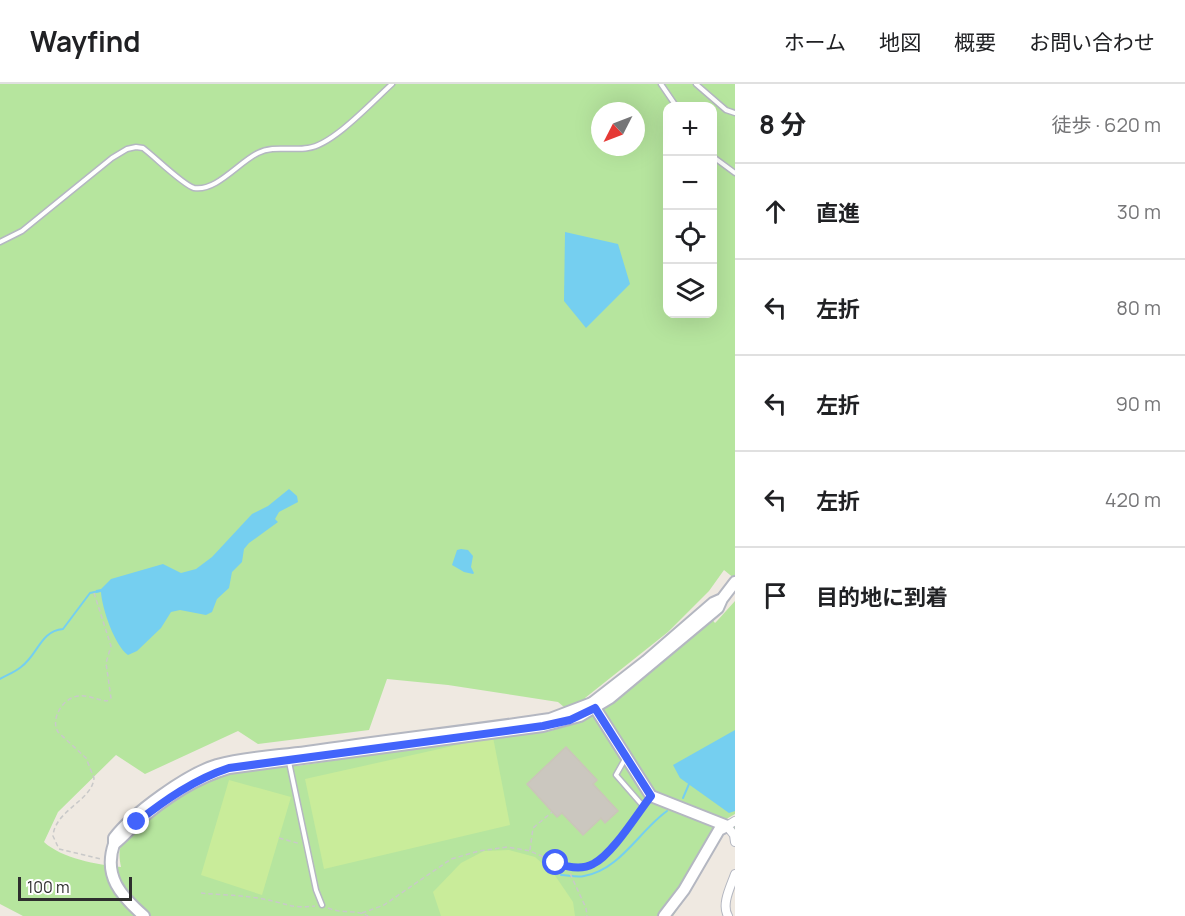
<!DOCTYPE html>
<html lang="ja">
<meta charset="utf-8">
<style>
body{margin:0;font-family:Manrope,"Noto Sans JP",sans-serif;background:#f6f6f6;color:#202124}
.controls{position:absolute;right:18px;top:18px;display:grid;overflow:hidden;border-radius:12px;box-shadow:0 6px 24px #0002}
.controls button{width:54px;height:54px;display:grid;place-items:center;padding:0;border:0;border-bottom:2px solid #e0e0e0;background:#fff;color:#202124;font:30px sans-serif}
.compass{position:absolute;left:591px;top:18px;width:54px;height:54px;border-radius:50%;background:#fff;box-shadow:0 6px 24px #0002;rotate:228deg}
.scale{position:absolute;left:18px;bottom:15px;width:114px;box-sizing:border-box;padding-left:6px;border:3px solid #2e2e2e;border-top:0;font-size:16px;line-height:21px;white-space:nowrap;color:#2e2e2e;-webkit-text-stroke:4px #fff;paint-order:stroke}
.stop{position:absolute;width:18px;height:18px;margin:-14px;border:4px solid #4264fb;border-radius:50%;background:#fff}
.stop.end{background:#4264fb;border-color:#fff;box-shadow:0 2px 6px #0008}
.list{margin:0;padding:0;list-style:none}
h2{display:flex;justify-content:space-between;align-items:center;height:78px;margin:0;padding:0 24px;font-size:26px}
h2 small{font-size:20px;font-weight:400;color:#757577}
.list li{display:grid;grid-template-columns:39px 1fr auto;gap:18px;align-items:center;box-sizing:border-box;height:96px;padding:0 24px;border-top:2px solid #e0e0e0}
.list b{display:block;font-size:22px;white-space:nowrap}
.list em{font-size:20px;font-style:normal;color:#757577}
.icon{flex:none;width:33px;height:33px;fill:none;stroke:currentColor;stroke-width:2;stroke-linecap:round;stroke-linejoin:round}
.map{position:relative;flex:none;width:735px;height:832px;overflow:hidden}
header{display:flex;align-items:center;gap:36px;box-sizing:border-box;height:84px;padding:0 30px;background:#fff;border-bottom:2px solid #e0e0e0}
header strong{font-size:28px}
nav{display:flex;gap:33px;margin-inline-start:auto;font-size:21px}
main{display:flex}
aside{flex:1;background:#fff}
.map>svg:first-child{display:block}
.green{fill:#b6e59e;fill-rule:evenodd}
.pitch{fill:#c9ec9a}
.water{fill:#75cff0}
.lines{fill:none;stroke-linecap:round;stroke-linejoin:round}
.stream{stroke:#75cff0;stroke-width:2}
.building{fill:#cbc7bf;stroke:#cbc5ba;stroke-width:1.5}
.lane-casing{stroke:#b4b7c1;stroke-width:7}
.street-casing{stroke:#b4b7c1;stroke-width:10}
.secondary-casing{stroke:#b4b7c1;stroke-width:14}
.path{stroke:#c9c9c9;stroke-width:1.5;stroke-dasharray:4.5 3;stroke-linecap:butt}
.lane{stroke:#fff;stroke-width:4}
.street{stroke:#fff;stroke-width:8}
.secondary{stroke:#fff;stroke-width:10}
.route{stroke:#4264fb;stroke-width:8}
</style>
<header>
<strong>Wayfind</strong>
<nav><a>ホーム</a><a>地図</a><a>概要</a><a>お問い合わせ</a></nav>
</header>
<main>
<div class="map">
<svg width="735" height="832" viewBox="0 0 735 832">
<rect width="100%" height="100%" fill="#efe9e1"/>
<path class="green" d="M0,0H735V495L724,486L709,507L668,548L585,614L606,621L710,533L715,539L717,537L735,517V730L723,737L735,736V747H722L696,797L673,832H23L0,820ZM668,22H712V230H668ZM600,27H636V63H600ZM387,595L448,601L558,618L582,638L546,648L424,663L297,682H285L280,679L218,690L192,702L129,749C119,760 118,768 121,783C98,781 61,774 44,758L58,728L116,671L145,690L238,647L258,660L369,646Z"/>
<g class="pitch">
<polygon points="493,653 510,741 324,785 305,695"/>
<polygon points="229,696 291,713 262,811 201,791"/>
<polygon points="509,766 535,773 554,790 573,818 575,832 441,832 433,808 461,779 484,767"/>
</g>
<g class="water">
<polygon points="565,148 618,160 630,200 586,244 564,217"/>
<path d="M289,405L297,412L298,418L279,428L275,435L278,438L249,459L244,465L242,478L232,488L229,504L217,515L212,528L206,531L180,526L171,528L161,544L137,567L128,571C115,562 102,525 101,508L96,509V506L101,505L111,495L163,480L181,489L196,485L212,473L252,430L268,422Z"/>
<polygon points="461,465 468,466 473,472 471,483 474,489 473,490 464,488 452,481 457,466"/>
<polygon points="735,646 735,727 729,729 680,694 673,681"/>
</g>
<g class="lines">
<g class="stream">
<path d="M0,595C7,591 15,588 21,583C38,571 40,547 63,545L90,509L99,507"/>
<polyline points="683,714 689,700"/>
<path d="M561,791C568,791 577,794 584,792C620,786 639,747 667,727"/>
</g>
</g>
<polygon class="building" points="566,663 597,696 593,700 618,727 605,739 601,734 583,751 562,729 557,733 527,700"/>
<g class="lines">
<g class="lane-casing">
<g id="lane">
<polyline points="661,0 676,22"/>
<polyline points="696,0 726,26 735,29"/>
<polyline points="712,72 735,89"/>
<path d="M0,158L22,147L112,74L127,65L136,63L143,64C155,73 183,101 194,104C216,108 239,78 258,69C273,61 291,67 308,64C333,61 373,17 392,0"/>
<polyline points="625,675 616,691 643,722 650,713"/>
<polyline points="289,678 316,806 322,821"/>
</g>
</g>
<g class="street-casing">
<g id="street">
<polyline points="735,737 727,742 734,751 735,758"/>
<path d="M728,832C721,820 731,802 735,790"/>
</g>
</g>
<g class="secondary-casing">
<g id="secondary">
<path d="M722,515L713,519L646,577L592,619L550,635C469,647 388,656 307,668C277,672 246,673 217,681C187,690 133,729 114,754V760C122,754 128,747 135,740C162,716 195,694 229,684L543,642L580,632L610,614L718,524L722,515L735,498"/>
<polyline points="592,619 651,712 727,742"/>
<path d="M114,760C103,792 121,812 144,832"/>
<polyline points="664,832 684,806 719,746 727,742"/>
</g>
</g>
<g class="path">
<path d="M94,509L111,562L106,579L111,614L107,617C98,616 88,611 79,612C63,613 50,635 58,648L86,674L94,694C92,717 55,726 53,752L59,765L101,775"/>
<polyline points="279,754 301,760"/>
<polyline points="530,766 533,744 552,728"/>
<polyline points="567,783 586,824 587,832"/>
<path d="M201,809C221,811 243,811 263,815C286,819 291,825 315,822"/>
<path d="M328,824C342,830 356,825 368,832"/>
<polyline points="362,829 384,821 451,775 479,767 507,763 530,767 567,783 592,781 604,772 639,727"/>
</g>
<use href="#lane" class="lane"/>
<use href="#street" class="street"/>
<use href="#secondary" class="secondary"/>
</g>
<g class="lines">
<path class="route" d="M137,738C165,716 195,695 229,684L543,642L570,636L595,624L651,712C637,730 612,771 593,780C582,786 567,783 556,779"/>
</g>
</svg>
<div class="controls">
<button>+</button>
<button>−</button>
<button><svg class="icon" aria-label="locate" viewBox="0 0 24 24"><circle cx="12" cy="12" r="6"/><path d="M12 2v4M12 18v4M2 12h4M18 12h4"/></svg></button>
<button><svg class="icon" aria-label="layers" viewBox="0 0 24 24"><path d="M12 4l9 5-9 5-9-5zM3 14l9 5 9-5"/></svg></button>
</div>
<svg class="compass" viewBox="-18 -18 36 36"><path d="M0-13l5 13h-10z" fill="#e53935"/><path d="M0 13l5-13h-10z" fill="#757577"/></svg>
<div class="scale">100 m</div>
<div class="stop" style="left:556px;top:779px"></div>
<div class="stop end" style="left:137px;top:738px"></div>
</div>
<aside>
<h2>8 分<small>徒歩 · 620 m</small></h2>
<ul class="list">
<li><svg class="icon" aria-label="ahead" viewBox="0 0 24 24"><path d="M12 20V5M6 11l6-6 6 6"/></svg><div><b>直進</b></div><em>30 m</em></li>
<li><svg class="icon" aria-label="left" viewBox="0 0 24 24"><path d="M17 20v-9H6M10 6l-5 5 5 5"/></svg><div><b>左折</b></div><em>80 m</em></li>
<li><svg class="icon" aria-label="left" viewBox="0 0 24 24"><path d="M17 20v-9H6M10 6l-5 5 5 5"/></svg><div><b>左折</b></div><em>90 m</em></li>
<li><svg class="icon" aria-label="left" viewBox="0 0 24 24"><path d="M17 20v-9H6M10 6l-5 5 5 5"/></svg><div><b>左折</b></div><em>420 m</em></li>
<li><svg class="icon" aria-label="arrive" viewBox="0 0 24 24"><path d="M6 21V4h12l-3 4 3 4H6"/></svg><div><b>目的地に到着</b></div></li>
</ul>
</aside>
</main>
